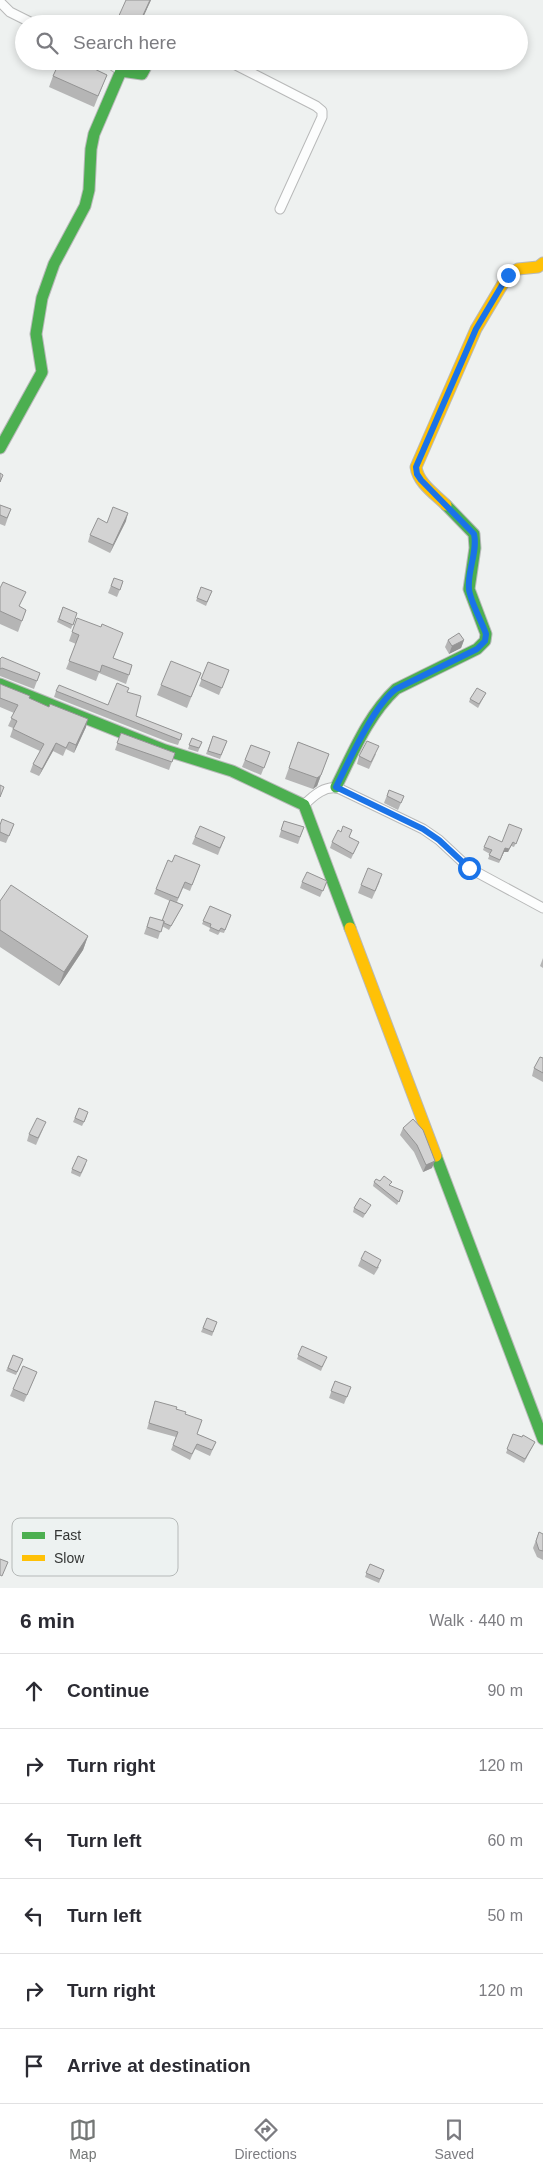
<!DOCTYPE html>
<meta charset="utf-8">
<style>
body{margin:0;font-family:Helvetica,sans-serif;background:#f2f2f3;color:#2b2b33}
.stop{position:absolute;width:15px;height:15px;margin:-11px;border:4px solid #1a73e8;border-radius:50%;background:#fff}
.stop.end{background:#1a73e8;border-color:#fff;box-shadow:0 1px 5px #0008}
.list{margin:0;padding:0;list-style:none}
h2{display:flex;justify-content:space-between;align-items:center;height:65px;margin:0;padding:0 20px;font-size:21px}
h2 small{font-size:16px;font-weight:400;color:#7c7c81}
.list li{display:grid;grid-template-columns:32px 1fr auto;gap:15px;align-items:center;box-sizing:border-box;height:75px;padding:0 20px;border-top:1px solid #e1e1e2}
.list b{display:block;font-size:19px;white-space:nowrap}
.list em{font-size:16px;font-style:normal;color:#7c7c81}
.icon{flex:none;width:28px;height:28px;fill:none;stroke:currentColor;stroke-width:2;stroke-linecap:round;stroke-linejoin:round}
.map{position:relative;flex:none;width:543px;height:1588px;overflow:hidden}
.search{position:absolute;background:#fff;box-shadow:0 2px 8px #0003;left:15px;right:15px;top:15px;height:55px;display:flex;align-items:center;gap:12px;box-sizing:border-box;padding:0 18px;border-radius:28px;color:#7c7c81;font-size:19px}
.sheet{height:515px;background:#fff}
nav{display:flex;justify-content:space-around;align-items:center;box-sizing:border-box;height:70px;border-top:1px solid #e1e1e2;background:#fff;font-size:14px;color:#7c7c81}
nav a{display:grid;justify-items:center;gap:2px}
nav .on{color:#747776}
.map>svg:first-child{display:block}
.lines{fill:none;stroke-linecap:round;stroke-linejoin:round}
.street-casing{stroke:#b8b9b9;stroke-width:11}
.fast-casing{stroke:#b8b9b9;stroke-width:13}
.slow-casing{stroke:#b8b9b9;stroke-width:13}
.street{stroke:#fcfdfd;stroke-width:9}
.fast{stroke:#4caf50;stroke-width:11}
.slow{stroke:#ffc107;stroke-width:11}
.wall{fill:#b5b5b5}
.shaded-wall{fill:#949494}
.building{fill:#d3d3d3;stroke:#949494}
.route{stroke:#1a73e8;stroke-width:6}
.key{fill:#edf2f1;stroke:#b5b9b8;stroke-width:1}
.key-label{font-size:14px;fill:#333534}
</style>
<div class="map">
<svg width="543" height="1588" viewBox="0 0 543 1588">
<rect width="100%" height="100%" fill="#eef1f0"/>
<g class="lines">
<g class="street-casing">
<g id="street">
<polyline points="0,2 10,12 34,24"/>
<polyline points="106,61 121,71"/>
<polyline points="228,61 316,106 322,111 322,117 280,209"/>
<path d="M304,805C313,796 326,784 340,789L423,829L439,840L469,868L543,908"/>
</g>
</g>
<g class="fast-casing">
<g id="fast">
<polyline points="0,448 42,372 36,334 42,298 54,264 85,206 89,190 91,149 94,134 121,71 142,74 149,61"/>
<polyline points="0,684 165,750 232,771 304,805 350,928"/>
<path d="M336,787C353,753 368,715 396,689L477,649L485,641L486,634L469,589L475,548L474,534L446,505"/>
<polyline points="436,1156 543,1439"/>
</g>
</g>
<g class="slow-casing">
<g id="slow">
<path d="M446,505C435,494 418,483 416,467L476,329L508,275L518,269L538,267L543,263"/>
<polyline points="350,928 436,1156"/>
</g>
</g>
<use href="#street" class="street"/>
<use href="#fast" class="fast"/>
<use href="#slow" class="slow"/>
</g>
<g class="wall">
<polygon points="151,0 140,24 115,24 117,20"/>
<polygon points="107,75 94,107 49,87 53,76"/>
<polygon points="0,505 11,509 5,526 0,524"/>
<polygon points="126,521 110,553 88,542 90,535 107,523"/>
<polygon points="114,578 123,582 117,597 108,593"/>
<polygon points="201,587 212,591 206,606 196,601"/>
<polygon points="0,588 20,607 26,610 18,632 0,624"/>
<polygon points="63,607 77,613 71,629 57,622"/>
<polygon points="77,618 113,658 132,665 126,684 99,673 96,681 66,669 76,644 69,641"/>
<polygon points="448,640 464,640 461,648 449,654 445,647"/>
<polygon points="0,659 40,673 34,689 0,676"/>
<polygon points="208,662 229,670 219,695 199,686"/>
<polygon points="201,673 187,708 157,695 161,685"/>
<polygon points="0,684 86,727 74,753 66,749 63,756 53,751 39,776 30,772 33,764 40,751 10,737 13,728 8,726 14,713 0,707"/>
<polygon points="56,691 108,705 127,692 136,716 182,734 178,745 168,742 54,697"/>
<polygon points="486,693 478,708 469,702 470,699"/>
<polygon points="121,733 175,753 169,770 115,750"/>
<polygon points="213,736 227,741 220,759 206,754"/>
<polygon points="192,738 202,742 198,752 188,749"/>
<polygon points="298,742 329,754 317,786 313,789 285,779"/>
<polygon points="251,745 270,752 261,775 242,767"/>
<polygon points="376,754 369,769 357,764 359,756"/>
<polygon points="389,790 404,796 398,810 384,803"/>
<polygon points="284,821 304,827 298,844 279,837"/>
<polygon points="14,824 6,843 0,841 0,825"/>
<polygon points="522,829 514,847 511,846 508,852 504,852 499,863 488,859 490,854 483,850 484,847 502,842"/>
<polygon points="195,837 225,837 218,855 192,844"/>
<polygon points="349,837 359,842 351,859 330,848 332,842"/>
<polygon points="172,862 200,865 190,891 183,888 177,902 183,905 169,930 162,926 158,939 144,934 150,917 162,921 170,901 154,894 156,889"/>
<polygon points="327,881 320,897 300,888 302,882"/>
<polygon points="380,881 372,899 358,893 361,885"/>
<polygon points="0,901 88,936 83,950 59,986 0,947"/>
<polygon points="210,906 231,915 224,933 220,932 218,935 209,931 210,928 202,924"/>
<polygon points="543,958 543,968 540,966"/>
<polygon points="543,1058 543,1082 532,1076 534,1068"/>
<polygon points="79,1108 87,1116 82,1126 73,1122"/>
<polygon points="413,1119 432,1168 423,1172 414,1152 400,1135 403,1128"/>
<polygon points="43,1129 36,1145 27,1141 29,1134"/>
<polygon points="86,1164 80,1177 71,1173 72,1169"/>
<polygon points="374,1182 390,1186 403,1191 397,1205 373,1186"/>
<polygon points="354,1208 369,1208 363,1218 353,1212"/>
<polygon points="361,1259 379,1267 374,1275 358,1266"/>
<polygon points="207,1318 217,1322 212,1336 201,1332"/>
<polygon points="302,1346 325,1361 321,1371 297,1359"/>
<polygon points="13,1355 23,1359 16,1375 6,1371"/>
<polygon points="37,1372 24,1402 10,1396 13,1389"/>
<polygon points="335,1381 351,1387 344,1404 329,1398"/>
<polygon points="155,1401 176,1409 185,1414 197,1434 216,1442 210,1456 195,1449 190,1460 171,1450 176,1437 147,1429"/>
<polygon points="513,1434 535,1442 524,1463 506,1453"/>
<polygon points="24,1528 44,1536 68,1545 60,1563 18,1544"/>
<polygon points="539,1532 543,1534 543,1560 537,1557 533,1548"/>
<polygon points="370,1564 384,1570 379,1583 365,1577"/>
</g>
<g class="shaded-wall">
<polygon points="150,0 151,0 140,24 139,24"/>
<polygon points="128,513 126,521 110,553 113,545"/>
<polygon points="464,640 461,648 449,654 452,646"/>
<polygon points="88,719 86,727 74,753 76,745"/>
<polygon points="56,743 53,751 39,776 42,769"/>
<polygon points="321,775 317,786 313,789 317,778"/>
<polygon points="513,842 508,852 504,852 499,863 505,848"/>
<polygon points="88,936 83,950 59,986 64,972"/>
<polygon points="435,1161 432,1168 423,1172 426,1165"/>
</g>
<g class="building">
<polygon points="126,0 150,0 139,24 124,24 117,20"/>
<polygon points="60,61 78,61 107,75 98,96 53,76"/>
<polygon points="0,473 3,475 0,482"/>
<polygon points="0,505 11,509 7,518 0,515"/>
<polygon points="113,507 128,513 113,545 90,535 98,518 107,523"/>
<polygon points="114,578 123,581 120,590 111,586"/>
<polygon points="3,582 26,592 19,606 26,610 22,621 0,611 0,588"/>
<polygon points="201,587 212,591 207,602 197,598"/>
<polygon points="63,607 77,613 73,625 59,619"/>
<polygon points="77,618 101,627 102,624 123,633 113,658 132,665 129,675 102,665 100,672 69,661 79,635 72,632"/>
<polygon points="459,633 464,640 452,646 448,640"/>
<polygon points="2,657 40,673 37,681 2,668 0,669 0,659"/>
<polygon points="171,661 201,673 191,697 161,685"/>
<polygon points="208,662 229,670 222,688 201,679"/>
<polygon points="117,683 129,688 127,692 141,696 136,716 182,734 180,740 170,736 56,691 59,685 108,705"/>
<polygon points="0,684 30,696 29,698 49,707 50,704 88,719 76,745 69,742 66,748 56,743 42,769 33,764 44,744 13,729 17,721 11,718 18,705 0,698"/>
<polygon points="477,688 486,693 479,704 470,699"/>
<polygon points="121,733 175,753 172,762 117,743"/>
<polygon points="213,736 227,741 221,755 208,751"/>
<polygon points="192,738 202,742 199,748 189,745"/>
<polygon points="367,741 379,746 371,762 359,756"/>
<polygon points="298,742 329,754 321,775 317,778 289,768"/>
<polygon points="251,745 270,752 264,768 245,760"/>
<polygon points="0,785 4,787 0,797"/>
<polygon points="389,790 404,796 401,803 387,796"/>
<polygon points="2,819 14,824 9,836 0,832 0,825"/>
<polygon points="284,821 304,827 300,837 281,830"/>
<polygon points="509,824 522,829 516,844 513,842 509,849 505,848 500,860 489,855 492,850 484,847 489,836 502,842"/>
<polygon points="200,826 225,837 220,848 195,837"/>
<polygon points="343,826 352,830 349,837 359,842 353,854 332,842 338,830 341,832"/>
<polygon points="175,855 200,865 192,885 185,882 178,898 156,889 168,860 172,862"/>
<polygon points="368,868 382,874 375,891 361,885"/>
<polygon points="307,872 327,881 323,891 302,882"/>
<polygon points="11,885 88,936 64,972 0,930 0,901"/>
<polygon points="170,900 183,905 171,926 164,923 164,921 162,921"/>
<polygon points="210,906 231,915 225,930 221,928 219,931 210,927 211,924 203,921"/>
<polygon points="150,917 164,921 161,932 147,927"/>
<polygon points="540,1057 543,1058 543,1073 534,1068"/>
<polygon points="79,1108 88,1112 84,1122 75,1118"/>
<polygon points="37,1118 46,1122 38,1138 29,1134"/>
<polygon points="413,1119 423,1130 435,1161 426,1165 417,1145 403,1128"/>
<polygon points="78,1156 87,1160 81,1173 72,1169"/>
<polygon points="384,1176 392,1182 389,1185 403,1191 399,1202 374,1182 376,1179 380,1181"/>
<polygon points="360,1198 371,1205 365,1214 354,1208"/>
<polygon points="365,1251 381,1260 377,1268 361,1259"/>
<polygon points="207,1318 217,1322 213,1332 203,1328"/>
<polygon points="302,1346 327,1357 322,1367 298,1355"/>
<polygon points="13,1355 23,1359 17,1372 8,1368"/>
<polygon points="23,1366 37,1372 27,1395 13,1389"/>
<polygon points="335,1381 351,1387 347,1397 331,1391"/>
<polygon points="155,1401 177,1407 176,1409 186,1412 185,1414 202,1420 197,1434 216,1442 212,1450 197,1444 192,1454 173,1445 178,1432 149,1423"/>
<polygon points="513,1434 522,1437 523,1435 535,1442 525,1459 507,1449"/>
<polygon points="539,1532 543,1534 543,1551 539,1550 536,1541"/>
<polygon points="0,1559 8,1562 2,1576 0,1575"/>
<polygon points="370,1564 384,1570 380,1579 366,1573"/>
</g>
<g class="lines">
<path class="route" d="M469,868L439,840L423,829L336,787C349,761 374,705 396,689L477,649L485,641L486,634C482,622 470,601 469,589C467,571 478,552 474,534L421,480L417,474L416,467L476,329L508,275"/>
</g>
<rect x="12" y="1518" width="166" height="58" rx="8" class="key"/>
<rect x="22" y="1532" width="23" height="7" fill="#4caf50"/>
<rect x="22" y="1555" width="23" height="6" fill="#ffc107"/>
<g class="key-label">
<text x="54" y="1540">Fast</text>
<text x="54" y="1563">Slow</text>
</g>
</svg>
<div class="stop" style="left:469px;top:868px"></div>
<div class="stop end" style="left:508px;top:275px"></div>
<div class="search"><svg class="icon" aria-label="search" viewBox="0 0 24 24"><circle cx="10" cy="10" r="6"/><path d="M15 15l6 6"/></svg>Search here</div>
</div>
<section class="sheet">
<h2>6 min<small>Walk · 440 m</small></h2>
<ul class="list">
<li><svg class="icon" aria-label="ahead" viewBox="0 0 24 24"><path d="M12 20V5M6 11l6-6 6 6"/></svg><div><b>Continue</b></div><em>90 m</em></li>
<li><svg class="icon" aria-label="right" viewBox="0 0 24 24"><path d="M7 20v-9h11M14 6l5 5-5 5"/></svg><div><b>Turn right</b></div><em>120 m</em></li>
<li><svg class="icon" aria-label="left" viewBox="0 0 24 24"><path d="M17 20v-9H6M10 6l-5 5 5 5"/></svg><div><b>Turn left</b></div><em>60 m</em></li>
<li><svg class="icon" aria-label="left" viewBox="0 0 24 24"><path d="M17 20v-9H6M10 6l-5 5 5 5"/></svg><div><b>Turn left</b></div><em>50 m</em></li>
<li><svg class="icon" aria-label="right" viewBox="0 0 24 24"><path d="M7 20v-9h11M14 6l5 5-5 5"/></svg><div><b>Turn right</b></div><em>120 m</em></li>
<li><svg class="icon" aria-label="arrive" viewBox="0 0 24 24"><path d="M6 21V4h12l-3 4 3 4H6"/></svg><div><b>Arrive at destination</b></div></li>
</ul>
</section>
<nav>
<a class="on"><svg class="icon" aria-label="map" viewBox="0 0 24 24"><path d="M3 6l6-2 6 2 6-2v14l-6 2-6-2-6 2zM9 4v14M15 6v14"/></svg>Map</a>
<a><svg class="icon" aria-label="directions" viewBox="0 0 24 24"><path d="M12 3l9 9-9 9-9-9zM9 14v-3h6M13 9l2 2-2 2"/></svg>Directions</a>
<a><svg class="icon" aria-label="saved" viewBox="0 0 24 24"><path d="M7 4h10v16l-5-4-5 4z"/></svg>Saved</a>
</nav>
